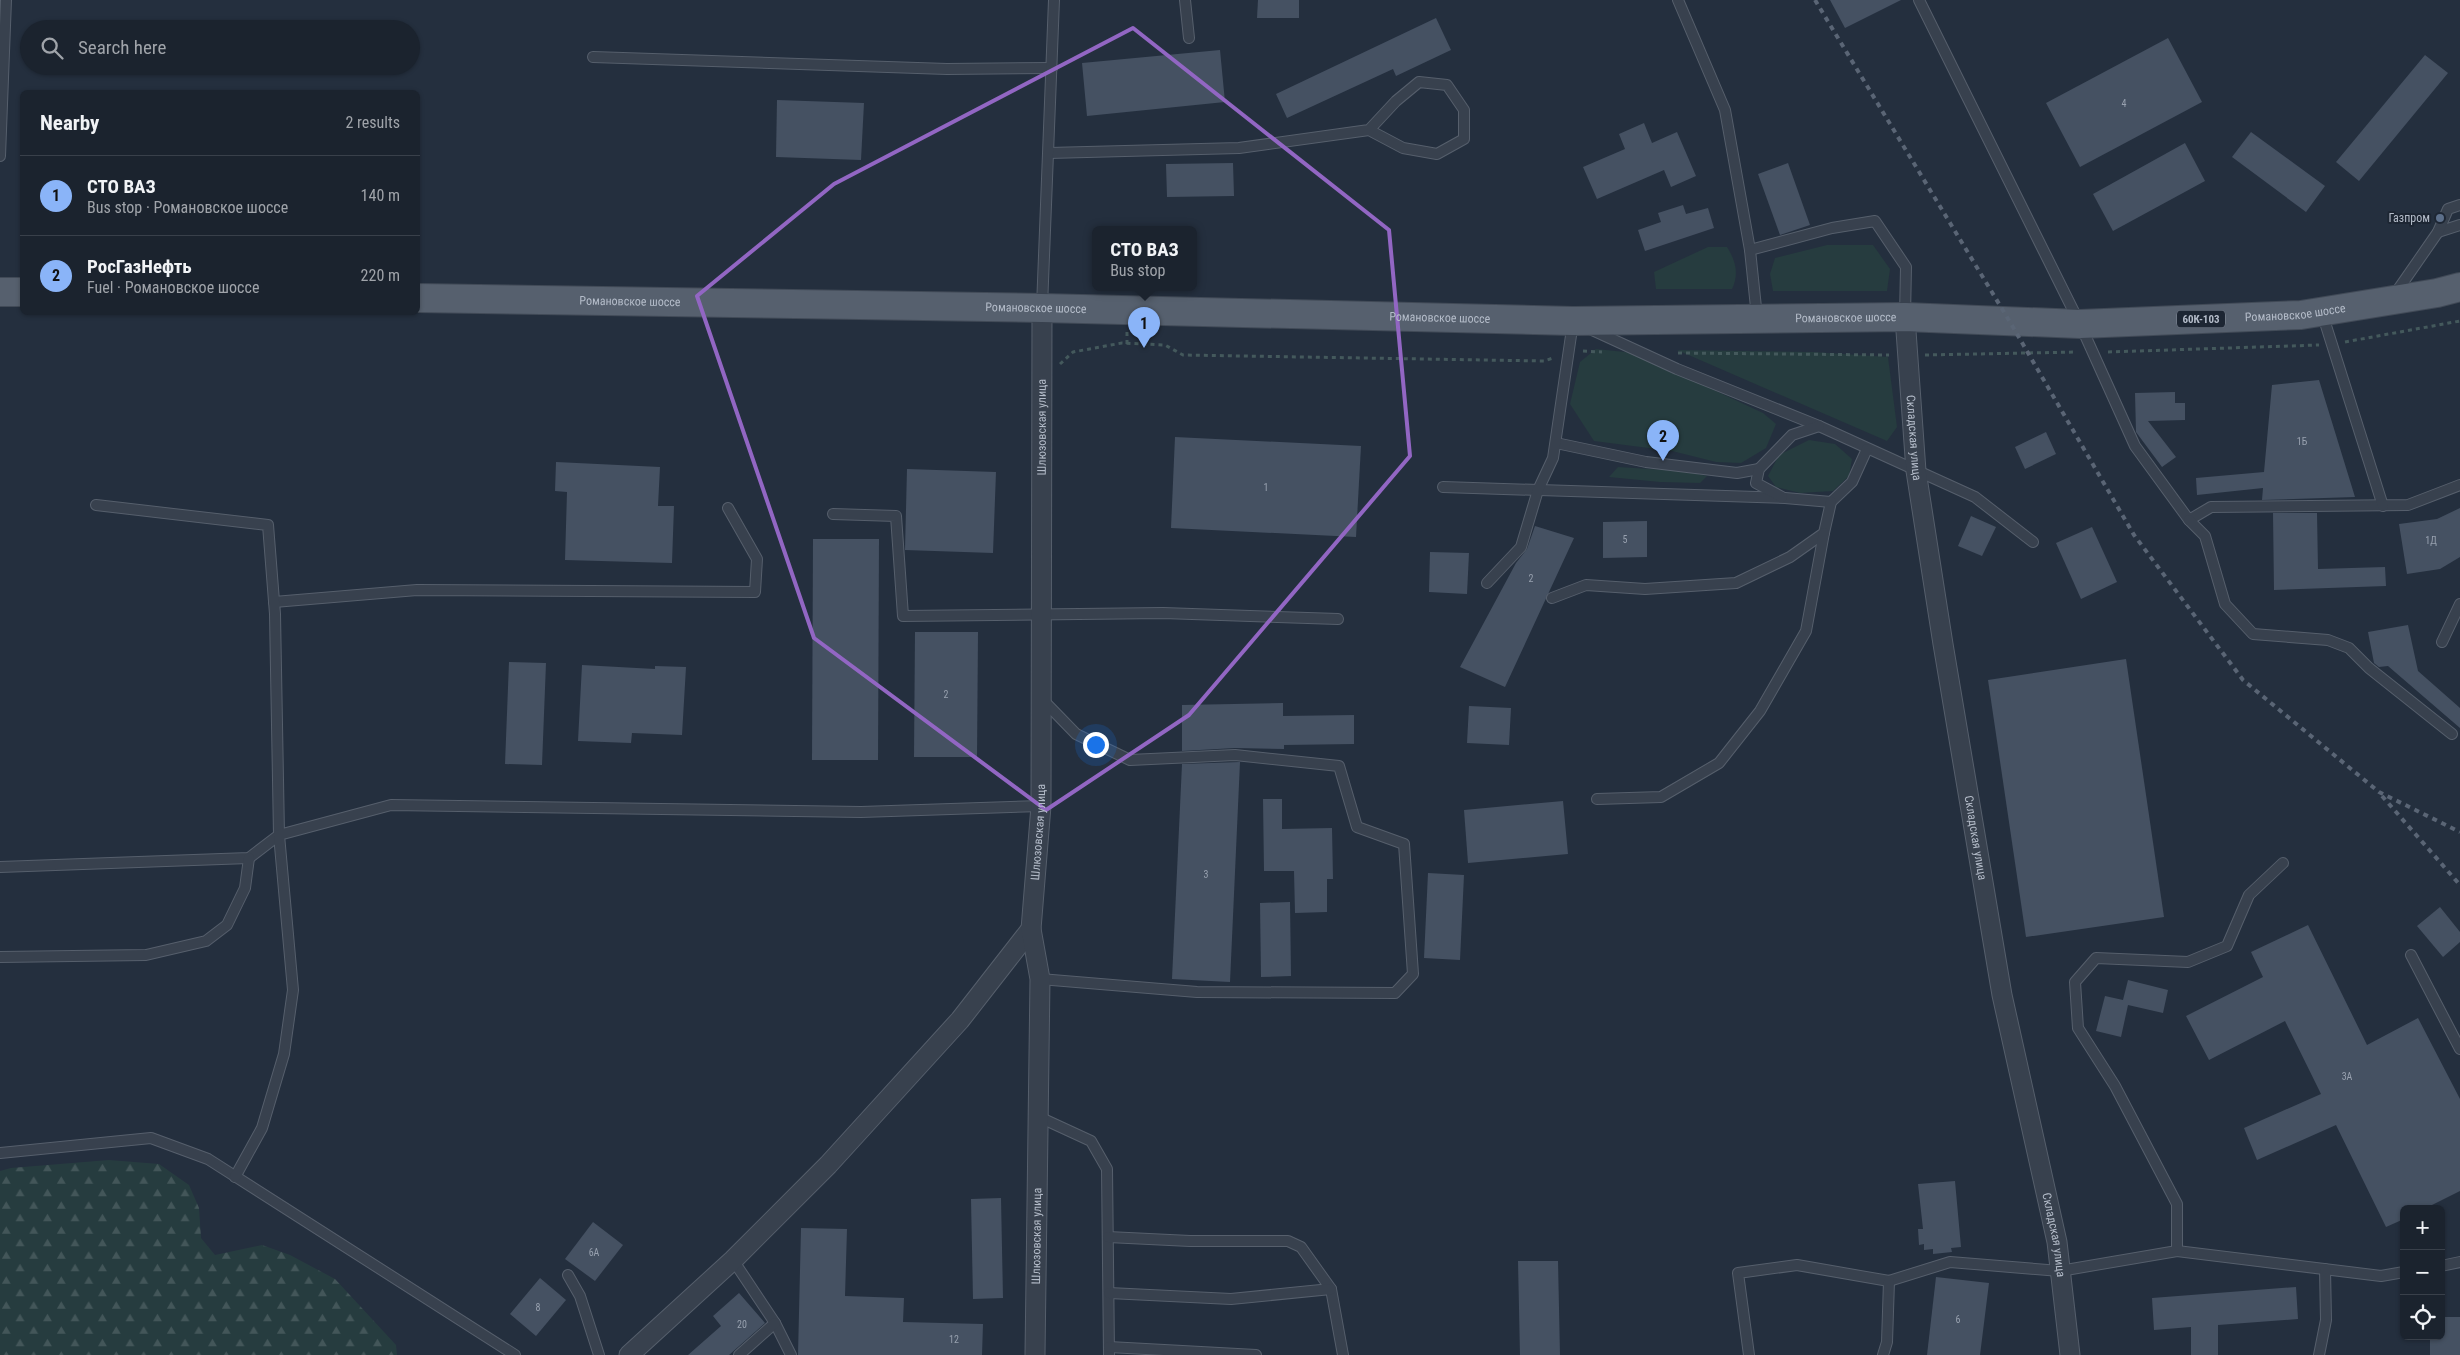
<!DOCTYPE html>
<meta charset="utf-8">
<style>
body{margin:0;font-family:"Roboto Condensed",sans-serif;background:#242b36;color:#f1f3f6}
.controls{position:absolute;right:15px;bottom:15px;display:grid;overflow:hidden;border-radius:8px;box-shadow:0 1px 4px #0004}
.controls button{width:45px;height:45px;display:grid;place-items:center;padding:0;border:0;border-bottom:1px solid #39404a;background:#1b232e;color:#f1f3f6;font:25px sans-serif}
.you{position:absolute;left:1095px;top:744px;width:18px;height:18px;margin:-12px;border:4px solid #fff;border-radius:50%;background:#1a73e8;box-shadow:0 0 0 8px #1a73e833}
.badge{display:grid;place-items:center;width:32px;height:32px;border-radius:50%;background:#8ab4f8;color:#111;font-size:16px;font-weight:700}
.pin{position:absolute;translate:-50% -41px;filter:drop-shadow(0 1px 2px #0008)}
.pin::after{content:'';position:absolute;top:26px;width:18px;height:15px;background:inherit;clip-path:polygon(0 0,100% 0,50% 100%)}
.popup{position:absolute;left:1092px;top:226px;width:105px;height:65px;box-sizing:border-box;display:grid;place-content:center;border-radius:8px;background:#1b232e;filter:drop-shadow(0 1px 4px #0005);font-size:16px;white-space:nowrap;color:#a0a4aa}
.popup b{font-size:19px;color:#f1f3f6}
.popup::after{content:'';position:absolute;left:50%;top:100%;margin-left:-10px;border:10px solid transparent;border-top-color:#1b232e}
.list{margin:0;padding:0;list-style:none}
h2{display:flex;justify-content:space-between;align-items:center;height:65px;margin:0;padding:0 20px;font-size:21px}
h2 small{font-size:16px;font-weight:400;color:#a0a4aa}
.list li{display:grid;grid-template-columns:32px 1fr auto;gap:15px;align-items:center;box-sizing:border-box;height:80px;padding:0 20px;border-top:1px solid #39404a}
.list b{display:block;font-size:19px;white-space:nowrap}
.list p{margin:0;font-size:16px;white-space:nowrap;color:#a0a4aa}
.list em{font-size:16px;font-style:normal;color:#a0a4aa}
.icon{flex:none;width:28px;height:28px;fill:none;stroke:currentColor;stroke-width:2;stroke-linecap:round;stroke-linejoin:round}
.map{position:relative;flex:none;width:2460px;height:1355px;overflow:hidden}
.search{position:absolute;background:#1b232e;box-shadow:0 1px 4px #0004;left:20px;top:20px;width:400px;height:55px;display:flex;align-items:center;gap:12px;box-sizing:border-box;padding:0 18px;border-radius:28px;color:#a0a4aa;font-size:19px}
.panel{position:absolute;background:#1b232e;box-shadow:0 1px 4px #0004;left:20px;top:90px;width:400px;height:225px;border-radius:8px}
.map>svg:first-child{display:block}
.green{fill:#263c3f}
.forest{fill:url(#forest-firs)}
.building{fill:#455162}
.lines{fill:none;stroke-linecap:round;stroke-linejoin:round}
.service-casing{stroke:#565f6c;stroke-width:12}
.minor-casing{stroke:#565f6c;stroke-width:21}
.primary-casing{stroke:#414a57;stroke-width:30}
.path{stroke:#44595c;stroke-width:3;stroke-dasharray:4 4;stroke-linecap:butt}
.service{stroke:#38414e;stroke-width:10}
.minor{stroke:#38414e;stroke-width:19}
.primary{stroke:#56606e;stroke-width:28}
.rail{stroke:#5a6575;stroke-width:4;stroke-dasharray:5 5;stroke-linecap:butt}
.marked{fill:none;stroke:#9266c3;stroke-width:4;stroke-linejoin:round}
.service-dot{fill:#5c6f8a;stroke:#1d2633;stroke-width:2}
.labels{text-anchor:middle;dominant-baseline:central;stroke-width:4;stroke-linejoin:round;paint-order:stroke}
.number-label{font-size:10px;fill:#98a1af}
.shield{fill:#1d2633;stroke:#878f9c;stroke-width:1}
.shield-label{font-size:11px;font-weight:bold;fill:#b4bcc9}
.poi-label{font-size:12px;fill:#b4bcc9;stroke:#1d2633;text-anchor:end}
.street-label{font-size:12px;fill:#b4bcc9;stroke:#1d2633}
</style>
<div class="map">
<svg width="2460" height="1355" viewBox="0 0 2460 1355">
<defs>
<pattern id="forest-firs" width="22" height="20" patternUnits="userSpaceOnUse" patternTransform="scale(1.25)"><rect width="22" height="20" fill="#263c3f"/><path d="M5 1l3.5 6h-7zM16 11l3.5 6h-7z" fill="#435659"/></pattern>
</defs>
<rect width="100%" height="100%" fill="#242f3e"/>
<g class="green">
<polygon points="1827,245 1873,245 1890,269 1887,291 1773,291 1770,274 1775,258"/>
<path d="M1708,247H1727C1736,261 1739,274 1732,289H1656L1654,272Z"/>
<polygon points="1596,349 1635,353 1763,413 1776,424 1766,448 1741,463 1716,462 1672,451 1594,441 1570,404 1580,362"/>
<polygon points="1677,350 1813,352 1888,357 1897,427 1887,441"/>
<polygon points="1809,440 1835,444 1852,459 1849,476 1833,491 1800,493 1776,487 1768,476 1779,455"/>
<polygon points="1618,467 1683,471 1707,476 1700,483 1660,482 1609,477"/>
</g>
<polygon class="forest" points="109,1160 159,1164 189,1185 199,1208 201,1238 215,1255 262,1245 290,1255 335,1279 396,1345 397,1355 0,1355 0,1171 11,1168"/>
<g class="building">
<polygon points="1258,0 1299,0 1299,18 1257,18"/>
<polygon points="1830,0 1901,0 1845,28"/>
<polygon points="1436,18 1451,50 1396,76 1393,69 1287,118 1276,94"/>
<polygon points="2168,38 2202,102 2080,167 2046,103"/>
<polygon points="1220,50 1225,102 1087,116 1082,63"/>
<polygon points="2425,55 2448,73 2359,181 2336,162"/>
<polygon points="777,100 864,103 861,160 776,157"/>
<polygon points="1644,123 1652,143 1677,132 1696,176 1671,187 1664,170 1597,199 1583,167 1625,149 1619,134"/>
<polygon points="2251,132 2325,186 2306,212 2232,157"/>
<polygon points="2185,143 2205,181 2113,231 2093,194"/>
<polygon points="1233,163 1234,196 1167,197 1166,164"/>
<polygon points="1788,163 1810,225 1780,235 1758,174"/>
<polygon points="1683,205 1686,214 1708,208 1714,228 1645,251 1638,230 1661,222 1658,213"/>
<polygon points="2319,380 2355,497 2262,500 2263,488 2197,495 2196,478 2264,472 2272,385"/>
<polygon points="2175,392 2175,403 2185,403 2185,420 2148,421 2176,457 2162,467 2136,432 2135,393"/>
<polygon points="2046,432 2056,454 2025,469 2015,447"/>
<polygon points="1175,437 1361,446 1356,537 1171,528"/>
<polygon points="556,462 660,467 658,506 674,506 672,563 565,560 567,492 555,491"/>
<polygon points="907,469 996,472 993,553 905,550"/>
<polygon points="2460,508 2460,557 2440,569 2407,574 2399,524 2437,519"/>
<polygon points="2273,513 2317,513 2318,569 2385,567 2386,586 2274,590"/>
<polygon points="1971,516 1996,527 1982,556 1958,546"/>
<polygon points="1647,521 1647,557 1603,558 1603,522"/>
<polygon points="1535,526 1574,538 1505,687 1460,667 1516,563 1527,549"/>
<polygon points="2092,527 2117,582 2081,599 2056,543"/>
<polygon points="813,539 879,539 878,760 812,760"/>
<polygon points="1430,552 1469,553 1467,594 1429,592"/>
<polygon points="2408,625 2418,671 2460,708 2460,728 2388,666 2379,667 2374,663 2368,632"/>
<polygon points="915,632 978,632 977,757 914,757"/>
<polygon points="2126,659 2164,917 2026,937 1988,680"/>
<polygon points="509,662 546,663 542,765 505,764"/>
<polygon points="582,665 655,669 655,666 686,667 682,735 632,733 631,743 578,741"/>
<polygon points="1283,703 1283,716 1354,715 1354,744 1284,745 1284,749 1235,748 1182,751 1182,705"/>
<polygon points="1469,706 1511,708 1509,745 1467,743"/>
<polygon points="1240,762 1230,982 1172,979 1182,764"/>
<polygon points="1263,799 1282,799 1282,829 1332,828 1333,879 1327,879 1327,912 1295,913 1294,871 1264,871"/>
<polygon points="1563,801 1568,854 1468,863 1464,810"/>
<polygon points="1428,873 1464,875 1460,960 1424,958"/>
<polygon points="1290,902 1291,976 1261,977 1260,903"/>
<polygon points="2440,907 2460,932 2460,942 2443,957 2417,926"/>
<polygon points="2308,925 2367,1045 2418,1018 2460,1099 2460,1191 2424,1209 2404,1209 2404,1219 2386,1227 2336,1125 2257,1160 2244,1128 2321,1094 2285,1021 2209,1060 2186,1016 2263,977 2251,952"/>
<polygon points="2128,980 2168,990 2163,1013 2128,1005 2121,1037 2096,1031 2105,996 2123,1000"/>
<polygon points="1955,1181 1961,1247 1951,1248 1952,1252 1933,1254 1933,1249 1924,1250 1924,1244 1919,1245 1918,1229 1923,1229 1918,1184"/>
<polygon points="1001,1198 1003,1298 973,1299 971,1199"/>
<polygon points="593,1222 623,1245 595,1281 565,1259"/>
<polygon points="801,1228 847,1229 845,1296 904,1298 903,1322 983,1324 982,1355 798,1355"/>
<polygon points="1518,1261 1558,1261 1560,1355 1520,1355"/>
<polygon points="1936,1277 1989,1283 1980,1355 1927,1355"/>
<polygon points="540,1278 566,1300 536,1336 510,1314"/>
<polygon points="2296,1287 2298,1319 2218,1325 2218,1355 2191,1355 2191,1327 2154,1330 2152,1298"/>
<polygon points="739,1293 765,1323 729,1355 688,1355 721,1326 713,1316"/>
<polygon points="2441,1317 2460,1317 2460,1355 2430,1355 2430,1336 2441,1336"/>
</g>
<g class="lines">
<g class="service-casing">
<g id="service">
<polyline points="1185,0 1189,38"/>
<polyline points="1678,0 1725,110 1750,250"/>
<polyline points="1919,0 2080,324 2135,446 2189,520 2211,507 2408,505 2460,485"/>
<polyline points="593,57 947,69 1052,68"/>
<polyline points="1049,153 1239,148 1369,130 1396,101 1419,82 1447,85 1464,110 1464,139 1437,154 1403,148 1369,130"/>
<polyline points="0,156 6,0"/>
<polyline points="2438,232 2460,225"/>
<polyline points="2395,294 2438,232 2448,209 2460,205"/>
<polyline points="1042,307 1054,0"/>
<polyline points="2322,313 2383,506"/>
<polyline points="1757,317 1750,250 1832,228 1875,221 1906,267 1905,316"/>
<polyline points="1590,329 1677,369 1819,426 1975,497 2033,542"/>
<polyline points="1556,443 1646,462 1737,473 1759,469"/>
<polyline points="1443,487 1785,498 1831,502 1852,482 1867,449"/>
<polyline points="1782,497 1756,483 1759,469 1792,435 1819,426"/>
<polyline points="833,514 896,516 903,616 1163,613 1338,619"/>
<polyline points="2189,520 2205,536 2225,604 2253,634 2328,640 2349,648 2369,668 2452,734"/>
<polyline points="1487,583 1521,547 1538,490 1553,458 1573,322"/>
<polyline points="1552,598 1586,585 1645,589 1736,583 1790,557 1824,533 1831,502"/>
<polyline points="274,602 417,590 755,592 757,559 728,508"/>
<polyline points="2442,642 2460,604"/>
<polyline points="1597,799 1661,797 1719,763 1760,711 1806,631 1824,533"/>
<polyline points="0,867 249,858 279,835 275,614 268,525 96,505"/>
<polyline points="2411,955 2460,1049"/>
<polyline points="0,957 146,955 206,941 227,925 245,888 249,858"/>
<polyline points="1040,979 1197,992 1395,993 1413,974 1404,844 1357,827 1339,766 1235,755 1130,760 1076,734 1042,699"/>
<polyline points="1039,1117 1091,1141 1107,1169 1109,1355"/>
<polyline points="0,1153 151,1138 208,1159 515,1355"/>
<polyline points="235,1177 262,1128 284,1054 293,990 279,835 391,805 861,812 1041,806"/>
<polyline points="1108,1237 1190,1241 1288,1241 1301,1247 1331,1289 1343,1355"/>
<polyline points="2177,1251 2381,1276 2404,1272"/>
<polyline points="733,1260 775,1323 791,1355"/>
<polyline points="2441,1266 2460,1262"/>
<polyline points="568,1275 580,1296 599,1355"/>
<polyline points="1109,1293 1231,1299 1331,1289"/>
<polyline points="1109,1347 1256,1355"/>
<polyline points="739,1355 775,1323"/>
<polyline points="1749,1355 1738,1273 1797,1265 1889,1281 1950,1262 2060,1271 2177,1251 2177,1204 2115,1086 2078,1028 2075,982 2096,958 2188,962 2227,946 2249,895 2283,863"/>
<polyline points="1883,1355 1887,1342 1889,1281"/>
<polyline points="2319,1355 2326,1320 2325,1269"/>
</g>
</g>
<g class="minor-casing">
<g id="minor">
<path id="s1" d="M1905,317L1916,471L1943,644L2002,995L2057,1242L2070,1355"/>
<polyline points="629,1355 733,1260 828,1165 960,1020 1031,929"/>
<path id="s2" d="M1035,1355L1040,979L1031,929L1041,806L1042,308"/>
</g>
</g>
<g class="primary-casing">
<g id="primary">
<polyline points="0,292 22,292"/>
<path id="s3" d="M418,298L1042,308L1573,321L1905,317L2080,324L2301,315L2437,293L2460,287"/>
</g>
</g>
<g class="path">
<polyline points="1127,332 1127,344"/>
<polyline points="2345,342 2460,321"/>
<polyline points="1583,351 1602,352"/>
<polyline points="2108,352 2319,345"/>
<polyline points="1678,353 1889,355"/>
<polyline points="1925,355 2077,352"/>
<polyline points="1060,364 1073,352 1122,343 1165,345 1183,355 1544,361 1553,358"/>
</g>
<use href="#service" class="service"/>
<use href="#minor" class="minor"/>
<use href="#primary" class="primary"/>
<g class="rail">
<polyline points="1815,0 2010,322 2134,535 2243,680 2379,792 2460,832"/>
<polyline points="2382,796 2460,885"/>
</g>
</g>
<path class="marked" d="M1133,28L1389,230L1410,456L1189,715L1046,810L814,638L697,296L834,184Z"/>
<circle class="service-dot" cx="2440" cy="218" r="5"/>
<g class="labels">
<g class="number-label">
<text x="2124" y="103">4</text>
<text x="2302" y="441">1Б</text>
<text x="1266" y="487">1</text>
<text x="1625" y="539">5</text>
<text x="2431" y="540">1Д</text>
<text x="1531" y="578">2</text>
<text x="946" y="694">2</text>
<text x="1206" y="874">3</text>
<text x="2347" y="1076">3А</text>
<text x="594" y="1252">6А</text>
<text x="538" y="1307">8</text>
<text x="1958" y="1319">6</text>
<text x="742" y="1324">20</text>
<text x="954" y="1339">12</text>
</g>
<rect class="shield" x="2177" y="310.5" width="48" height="17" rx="4"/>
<g class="shield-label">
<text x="2201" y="319">60К-103</text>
</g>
<g class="poi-label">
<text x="2430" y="218">Газпром</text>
</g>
<g class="street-label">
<text stroke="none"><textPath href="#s3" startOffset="212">Романовское шоссе</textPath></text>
<text stroke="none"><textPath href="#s3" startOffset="618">Романовское шоссе</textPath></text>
<text stroke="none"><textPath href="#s3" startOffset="1878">Романовское шоссе</textPath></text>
<text stroke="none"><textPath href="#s3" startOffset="1428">Романовское шоссе</textPath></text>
<text stroke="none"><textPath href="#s3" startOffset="1022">Романовское шоссе</textPath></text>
<text stroke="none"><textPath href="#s2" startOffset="929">Шлюзовская улица</textPath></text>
<text stroke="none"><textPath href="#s1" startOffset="121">Складская улица</textPath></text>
<text stroke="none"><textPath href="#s2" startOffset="524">Шлюзовская улица</textPath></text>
<text stroke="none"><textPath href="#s1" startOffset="526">Складская улица</textPath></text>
<text stroke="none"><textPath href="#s1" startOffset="931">Складская улица</textPath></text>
<text stroke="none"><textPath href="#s2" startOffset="119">Шлюзовская улица</textPath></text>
</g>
</g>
</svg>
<div class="controls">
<button>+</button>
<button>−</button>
<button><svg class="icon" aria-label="locate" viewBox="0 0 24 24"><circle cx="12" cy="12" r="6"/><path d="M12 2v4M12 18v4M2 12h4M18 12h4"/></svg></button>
</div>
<div class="you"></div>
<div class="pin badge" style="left:1144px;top:348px">1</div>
<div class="popup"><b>СТО ВАЗ</b>Bus stop</div>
<div class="pin badge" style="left:1663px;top:461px">2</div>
<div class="search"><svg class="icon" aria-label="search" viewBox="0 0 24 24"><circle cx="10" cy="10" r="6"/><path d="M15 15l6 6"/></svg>Search here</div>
<section class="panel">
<h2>Nearby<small>2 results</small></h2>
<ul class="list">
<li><span class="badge">1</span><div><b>СТО ВАЗ</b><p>Bus stop · Романовское шоссе</p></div><em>140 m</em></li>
<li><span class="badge">2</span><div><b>РосГазНефть</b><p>Fuel · Романовское шоссе</p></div><em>220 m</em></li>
</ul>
</section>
</div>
